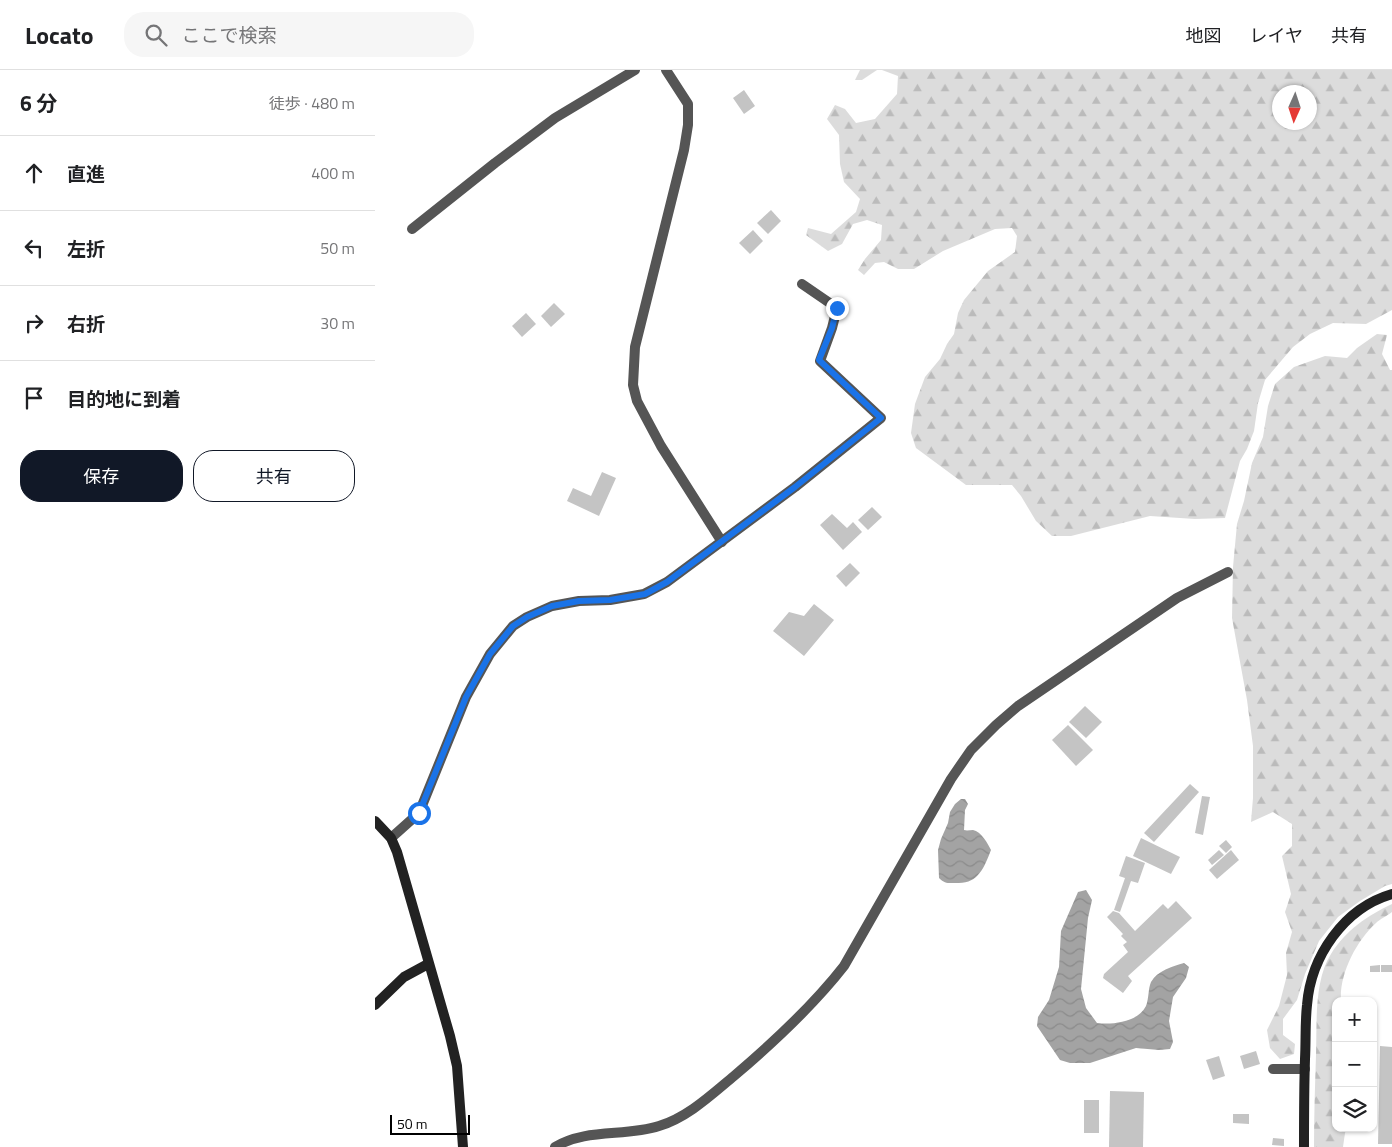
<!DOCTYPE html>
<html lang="ja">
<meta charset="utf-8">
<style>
body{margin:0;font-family:"Titillium Web","Noto Sans JP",sans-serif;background:#f6f6f6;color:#202124}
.controls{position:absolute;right:15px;bottom:15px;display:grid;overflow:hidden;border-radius:10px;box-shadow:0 1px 4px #0004}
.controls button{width:45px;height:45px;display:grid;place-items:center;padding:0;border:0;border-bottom:1px solid #e0e0e0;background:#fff;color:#202124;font:25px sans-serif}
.compass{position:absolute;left:897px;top:15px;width:45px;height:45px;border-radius:50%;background:#fff;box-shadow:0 1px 4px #0004;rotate:183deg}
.scale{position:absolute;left:15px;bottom:12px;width:80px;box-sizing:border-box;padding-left:5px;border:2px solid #000;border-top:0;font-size:14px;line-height:18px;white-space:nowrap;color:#000;-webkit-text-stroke:4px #fff;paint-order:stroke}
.stop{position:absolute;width:15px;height:15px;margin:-11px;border:4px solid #1a73e8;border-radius:50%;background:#fff}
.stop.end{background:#1a73e8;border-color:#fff;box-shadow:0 1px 5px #0008}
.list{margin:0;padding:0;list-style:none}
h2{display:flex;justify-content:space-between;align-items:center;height:65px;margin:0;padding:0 20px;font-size:21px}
h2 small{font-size:16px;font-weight:400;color:#757577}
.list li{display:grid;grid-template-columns:32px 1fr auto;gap:15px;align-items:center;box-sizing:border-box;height:75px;padding:0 20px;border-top:1px solid #e0e0e0}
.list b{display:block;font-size:19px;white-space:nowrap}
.list em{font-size:16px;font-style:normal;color:#757577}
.actions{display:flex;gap:10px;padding:15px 20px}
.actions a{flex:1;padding:11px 0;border:1px solid #111827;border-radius:20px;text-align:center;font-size:18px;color:#111827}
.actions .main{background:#111827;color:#fff}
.icon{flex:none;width:28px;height:28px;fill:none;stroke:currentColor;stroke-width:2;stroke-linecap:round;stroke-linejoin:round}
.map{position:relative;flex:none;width:1017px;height:1077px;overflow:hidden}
header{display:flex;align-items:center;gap:30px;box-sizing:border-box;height:70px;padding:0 25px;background:#fff;border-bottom:1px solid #e0e0e0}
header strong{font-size:24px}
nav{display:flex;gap:28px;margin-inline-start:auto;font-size:18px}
.search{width:350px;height:45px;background:#f6f6f6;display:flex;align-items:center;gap:12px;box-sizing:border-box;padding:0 18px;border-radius:20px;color:#757577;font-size:19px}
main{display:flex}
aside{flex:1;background:#fff}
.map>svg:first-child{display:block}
.forest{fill:url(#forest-firs);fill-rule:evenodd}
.water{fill:url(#water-waves)}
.building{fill:#c4c4c4}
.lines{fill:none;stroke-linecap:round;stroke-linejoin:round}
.street{stroke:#555;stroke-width:10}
.secondary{stroke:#222;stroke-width:10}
.route{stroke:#1a73e8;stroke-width:6}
</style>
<header>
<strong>Locato</strong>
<div class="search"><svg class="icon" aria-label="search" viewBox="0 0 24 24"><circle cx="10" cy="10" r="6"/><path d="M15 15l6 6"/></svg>ここで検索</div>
<nav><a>地図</a><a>レイヤ</a><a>共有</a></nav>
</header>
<main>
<aside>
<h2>6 分<small>徒歩 · 480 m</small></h2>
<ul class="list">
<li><svg class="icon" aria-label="ahead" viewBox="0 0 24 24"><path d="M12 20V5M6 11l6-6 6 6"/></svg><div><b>直進</b></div><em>400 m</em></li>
<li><svg class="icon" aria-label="left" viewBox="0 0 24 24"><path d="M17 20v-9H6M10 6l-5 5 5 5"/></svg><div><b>左折</b></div><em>50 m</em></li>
<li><svg class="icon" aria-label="right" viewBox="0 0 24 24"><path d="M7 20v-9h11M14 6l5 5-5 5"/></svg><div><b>右折</b></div><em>30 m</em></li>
<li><svg class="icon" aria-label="arrive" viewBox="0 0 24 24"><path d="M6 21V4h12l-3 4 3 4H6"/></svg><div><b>目的地に到着</b></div></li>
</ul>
<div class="actions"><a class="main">保存</a><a>共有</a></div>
</aside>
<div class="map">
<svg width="1017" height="1077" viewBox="0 0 1017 1077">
<defs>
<pattern id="forest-firs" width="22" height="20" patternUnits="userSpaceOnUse" patternTransform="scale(1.25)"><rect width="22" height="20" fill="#dcdcdc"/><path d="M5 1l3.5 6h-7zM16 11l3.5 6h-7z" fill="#bbb"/></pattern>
<pattern id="water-waves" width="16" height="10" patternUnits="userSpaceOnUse" patternTransform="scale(1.25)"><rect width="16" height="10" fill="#a3a3a3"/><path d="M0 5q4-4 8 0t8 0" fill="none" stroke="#8b8b8b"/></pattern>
</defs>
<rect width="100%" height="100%" fill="#fff"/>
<g class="forest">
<polygon points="485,0 502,0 487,10 480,10"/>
<path d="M507,0H1017V240L991,254L958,253L935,264L918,277L890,310L883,333L879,361L872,379L865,391L850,448L820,449L775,446L696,466H677L661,451L646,426L637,415H591L541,378L536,363L540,334L550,307L565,289L572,274L579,264L583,243L589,230L613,201L640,182L642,166L637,158L620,159L568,181L539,199H523L509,192L500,193L489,205L483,200L490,189L506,170L507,155L492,150L478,154L467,174L453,181L431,165L433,158L456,164L481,142L485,129L469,112L465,94L464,65L452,49L460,35L470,39L481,53L500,49L522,24L523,6ZM934,22V52H904V22Z"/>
<polygon points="1002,264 1012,265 1007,284 1015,300 1017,300 1017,814 1010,816 985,831 963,847 944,871 930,904 922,930 908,949 908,965 920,974 919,984 905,989 895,978 892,960 904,936 912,905 911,883 917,862 910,842 916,824 907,786 917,776 917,754 898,742 876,752 878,728 878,676 872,630 857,548 858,497 862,454 869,431 877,393 888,367 893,336 900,314 919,297 950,286 972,288 982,278"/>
<path d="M1017,834V842C1012,846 1005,849 1001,853C981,871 964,905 966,931H961V1058H972L970,1063L968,1077H939C939,1046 940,1016 941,985C942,954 939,910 956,884C971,860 992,846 1017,834Z"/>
</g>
<g class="water">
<path d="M586,729H590L593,734L590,740L589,760C592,761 595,760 598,760C606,761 613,774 616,780C609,798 603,814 582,813C573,813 570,814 564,808L563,780L566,769L573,753L575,742L580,734Z"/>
<path d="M711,820L717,830L713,848L706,919L711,938L722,953C738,955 763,952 771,936C774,928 773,919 776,912C782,901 798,896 809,893L814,897L811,908L798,927L794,951L798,972L795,979L784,980L761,978L715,993H695L685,990L662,956L663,947L674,930L684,897L686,861L703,822Z"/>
</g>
<g class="building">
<polygon points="369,20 380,36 369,44 358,28"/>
<polygon points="396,140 406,151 393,164 382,153"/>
<polygon points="378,160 388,171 375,184 364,173"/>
<polygon points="179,233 190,244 176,257 166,246"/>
<polygon points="151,243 161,254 147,267 137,256"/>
<polygon points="227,402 241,408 224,446 192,431 198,418 216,426"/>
<polygon points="497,437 507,447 493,460 483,450"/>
<polygon points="457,444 472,458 478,452 487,462 468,480 445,455"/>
<polygon points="475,493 485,503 471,517 461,506"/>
<polygon points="439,534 459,550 429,586 398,561 414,542 429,546"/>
<polygon points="710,636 727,652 711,668 694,652"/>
<polygon points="693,655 718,680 701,696 677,670"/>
<polygon points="815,714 824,722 779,772 769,763"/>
<polygon points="827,726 835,727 828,765 820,763"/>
<polygon points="766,768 805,787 796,804 758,786"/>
<polygon points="851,770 857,777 851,783 844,776"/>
<polygon points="844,780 849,785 837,795 833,790"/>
<polygon points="856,780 864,790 842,809 834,800"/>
<polygon points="751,786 770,793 763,813 756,811 745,842 739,840 750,808 744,806"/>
<polygon points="801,831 817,848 753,906 757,911 748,923 728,908 729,904 753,882 748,875 752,872 746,866 748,864 732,847 738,841 744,843 760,861 788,834 793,839"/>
<polygon points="1005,895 1005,902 995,902 995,896"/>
<rect x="1006" y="895" width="11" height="7"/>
<polygon points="1005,976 1017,977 1017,1074 1003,1074"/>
<polygon points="881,981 885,994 869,999 865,986"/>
<polygon points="844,986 850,1006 838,1010 831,990"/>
<polygon points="735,1021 769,1022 768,1077 734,1077"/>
<rect x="709" y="1030" width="15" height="33"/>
<polygon points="858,1044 874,1044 874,1054 858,1053"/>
<polygon points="898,1068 909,1069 909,1076 897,1075"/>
</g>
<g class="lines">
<g class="street">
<polyline points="291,0 313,34 313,55 309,80 260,277 258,315 262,331 286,376 347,472"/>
<polyline points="37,159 120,93 180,48 260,0"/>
<polyline points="16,768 44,743 91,627 115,584 138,556 152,547 177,536 204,531 235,530 269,524 292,512 420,417 506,348 445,291 457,258 462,238 427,214"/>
<polyline points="898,999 930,999"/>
<path d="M180,1077C211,1058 250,1067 284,1056C313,1047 336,1025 359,1006C399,972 437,937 469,896L576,709L596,680L621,655L643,636L802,528L853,502"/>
</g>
<g class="secondary">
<polyline points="0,751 16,768 22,782 75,966 82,996 88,1077"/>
<polyline points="0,935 29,907 53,894"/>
<path d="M929,1077C929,1048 929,1018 930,989C931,971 930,953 932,935C936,886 969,838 1017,824"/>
</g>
</g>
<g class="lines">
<polyline class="route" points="44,743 91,627 115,584 138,556 152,547 177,536 204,531 235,530 270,524 292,512 420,417 506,348 444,290 457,258 462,238"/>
</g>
</svg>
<div class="controls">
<button>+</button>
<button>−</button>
<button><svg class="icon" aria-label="layers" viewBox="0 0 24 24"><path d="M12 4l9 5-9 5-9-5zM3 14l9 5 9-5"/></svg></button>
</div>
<svg class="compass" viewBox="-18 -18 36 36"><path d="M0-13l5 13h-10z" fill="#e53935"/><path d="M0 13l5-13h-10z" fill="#757577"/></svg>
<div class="scale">50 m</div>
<div class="stop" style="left:44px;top:743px"></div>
<div class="stop end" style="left:462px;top:238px"></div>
</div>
</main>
